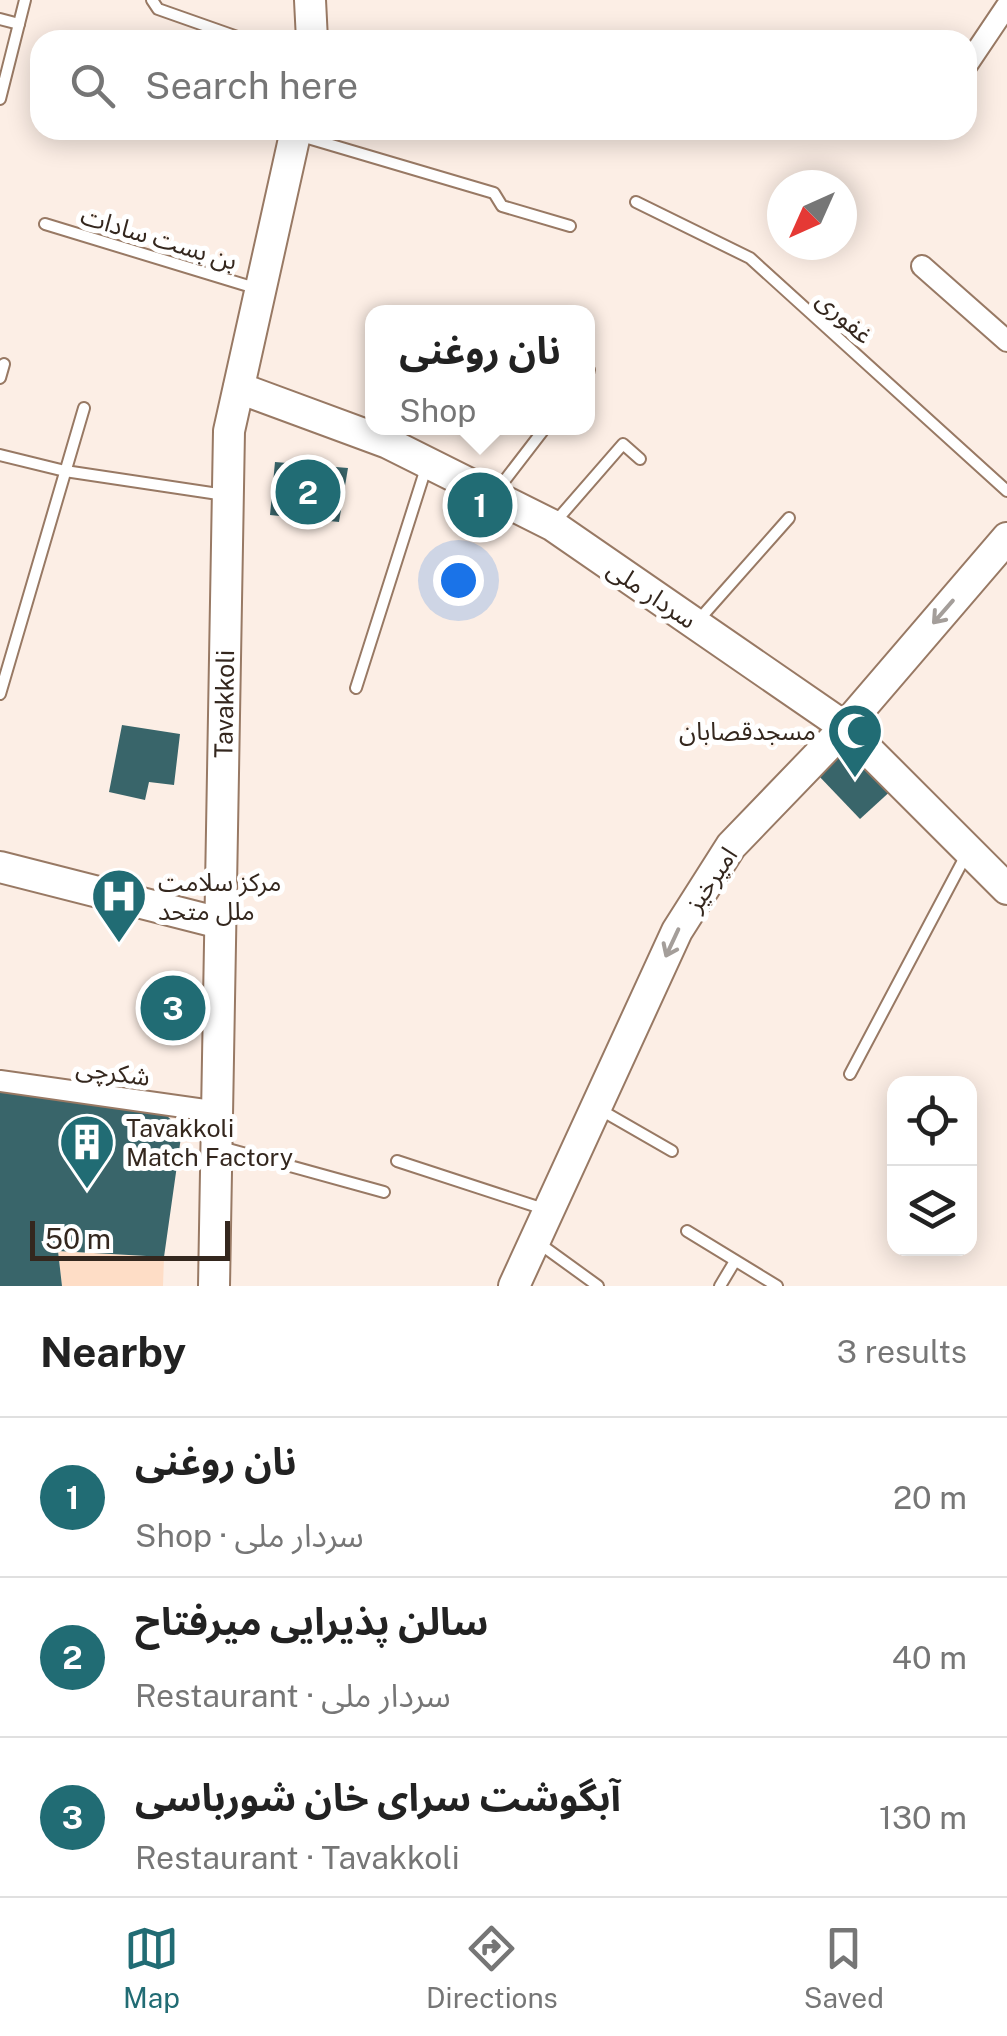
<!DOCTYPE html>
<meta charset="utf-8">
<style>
body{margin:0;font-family:"Public Sans","Noto Sans Arabic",sans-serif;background:#f6f6f6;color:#222}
.controls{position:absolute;right:30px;bottom:30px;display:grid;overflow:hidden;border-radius:20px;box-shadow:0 5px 25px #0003}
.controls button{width:90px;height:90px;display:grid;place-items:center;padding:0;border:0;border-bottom:2px solid #e0e0e0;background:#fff;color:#222;font:50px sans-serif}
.compass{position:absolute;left:767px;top:170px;width:90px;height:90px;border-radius:50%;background:#fff;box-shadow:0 5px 25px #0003;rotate:225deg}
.scale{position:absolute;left:30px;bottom:25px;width:200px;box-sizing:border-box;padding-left:10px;border:5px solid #34271e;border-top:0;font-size:28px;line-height:35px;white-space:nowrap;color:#34271e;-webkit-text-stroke:8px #fff;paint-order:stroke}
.you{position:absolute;left:458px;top:580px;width:35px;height:35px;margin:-25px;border:8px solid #fff;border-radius:50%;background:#1a73e8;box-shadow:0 0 0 15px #1a73e833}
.badge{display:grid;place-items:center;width:65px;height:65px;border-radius:50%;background:#216c74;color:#fff;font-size:32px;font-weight:700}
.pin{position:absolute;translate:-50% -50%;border:5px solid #fff;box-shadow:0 2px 10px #0006}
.popup{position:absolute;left:365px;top:305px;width:230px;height:130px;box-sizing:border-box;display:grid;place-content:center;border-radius:20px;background:#fff;filter:drop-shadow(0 2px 8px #0005);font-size:32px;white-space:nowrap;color:#767676}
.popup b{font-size:38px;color:#222}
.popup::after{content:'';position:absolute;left:50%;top:100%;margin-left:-20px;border:20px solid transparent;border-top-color:#fff}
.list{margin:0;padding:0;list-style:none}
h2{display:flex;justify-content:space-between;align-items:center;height:130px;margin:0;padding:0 40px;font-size:42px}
h2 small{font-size:32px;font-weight:400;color:#767676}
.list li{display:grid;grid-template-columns:65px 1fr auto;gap:30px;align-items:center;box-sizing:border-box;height:160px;padding:0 40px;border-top:2px solid #e0e0e0}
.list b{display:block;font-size:38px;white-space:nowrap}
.list p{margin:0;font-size:32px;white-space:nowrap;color:#767676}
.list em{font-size:32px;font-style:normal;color:#767676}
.icon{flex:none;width:55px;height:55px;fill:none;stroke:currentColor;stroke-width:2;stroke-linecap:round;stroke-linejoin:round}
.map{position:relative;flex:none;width:1007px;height:1286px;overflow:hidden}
.search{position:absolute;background:#fff;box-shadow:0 5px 25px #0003;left:30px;right:30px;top:30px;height:110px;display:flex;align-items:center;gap:25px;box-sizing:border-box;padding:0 35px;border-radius:30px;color:#767676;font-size:38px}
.sheet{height:610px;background:#fff}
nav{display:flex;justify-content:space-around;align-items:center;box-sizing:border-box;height:140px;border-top:2px solid #e0e0e0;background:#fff;font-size:28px;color:#767676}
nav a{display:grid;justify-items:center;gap:5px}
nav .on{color:#216c74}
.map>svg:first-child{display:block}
.built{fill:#feddc6}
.building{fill:#39656a}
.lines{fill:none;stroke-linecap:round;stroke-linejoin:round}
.lane-casing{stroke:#987964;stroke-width:14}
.street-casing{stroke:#987964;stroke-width:24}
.secondary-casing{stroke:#987964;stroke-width:34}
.lane{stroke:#fff;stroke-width:10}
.street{stroke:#fff;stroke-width:20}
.secondary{stroke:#fff;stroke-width:30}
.oneway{stroke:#a49e9a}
.labels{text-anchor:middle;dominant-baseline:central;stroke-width:10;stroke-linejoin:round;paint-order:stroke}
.street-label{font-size:25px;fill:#34271e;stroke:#fff}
.poi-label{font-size:25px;fill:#34271e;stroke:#fff;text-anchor:start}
</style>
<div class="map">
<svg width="1007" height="1286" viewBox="0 0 1007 1286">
<rect width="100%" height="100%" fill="#fceee5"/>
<polygon class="built" points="58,1251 164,1257 163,1286 62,1286"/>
<g class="building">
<polygon points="275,462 348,468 339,522 270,515"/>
<polygon points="122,725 180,734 174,785 149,782 145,800 109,792"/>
<polygon points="851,743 895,787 860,819 817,774"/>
<polygon points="0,1076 135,1086 182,1130 164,1257 58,1251 62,1286 0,1286"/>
</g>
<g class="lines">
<g class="lane-casing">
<g id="lane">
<polyline points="152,0 158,9 246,40"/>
<polyline points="0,19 19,24"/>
<polyline points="0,99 25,0"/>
<polyline points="301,136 494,193 502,206 570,226"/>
<polyline points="636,202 750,258 1007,491"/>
<polyline points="45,224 255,288"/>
<polyline points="588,372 589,370"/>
<polyline points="0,378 4,364"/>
<polyline points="0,455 65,471 225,495"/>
<polyline points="495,493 545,428"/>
<polyline points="556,521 623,444 640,459"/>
<polyline points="696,623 789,518"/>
<polyline points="356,688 426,468"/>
<polyline points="0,694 84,408"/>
<polyline points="850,1074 966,855"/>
<polyline points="599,1109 672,1151"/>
<polyline points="221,1147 384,1192"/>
<polyline points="397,1161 544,1209"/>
<polyline points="687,1231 777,1286"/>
<polyline points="540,1244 598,1286"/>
<polyline points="720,1286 735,1261"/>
</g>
</g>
<g class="street-casing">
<g id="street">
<polyline points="967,65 1006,7"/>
<polyline points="922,266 1007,341"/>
<polyline points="0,1081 219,1112"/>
</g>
</g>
<g class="secondary-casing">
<g id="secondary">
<polyline points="310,0 312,40"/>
<polyline points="239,388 388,443 552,525 845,727 1007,889"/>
<polyline points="0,867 220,923"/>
<path id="s1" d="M214,1286L229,431L296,130"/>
<polyline points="514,1286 677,931 731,846 838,735 1007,538"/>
</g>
</g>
<use href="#lane" class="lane"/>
<use href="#street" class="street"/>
<use href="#secondary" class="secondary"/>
</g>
<defs><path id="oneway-shaft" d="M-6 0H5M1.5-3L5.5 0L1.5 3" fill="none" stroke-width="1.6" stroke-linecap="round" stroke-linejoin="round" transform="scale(2.5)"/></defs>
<g class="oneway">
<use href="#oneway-shaft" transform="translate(943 612) rotate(131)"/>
<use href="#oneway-shaft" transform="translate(672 943) rotate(115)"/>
</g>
<defs>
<g id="mosque-pin" transform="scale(2.875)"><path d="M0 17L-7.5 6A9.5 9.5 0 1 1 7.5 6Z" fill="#216c74" stroke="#fff"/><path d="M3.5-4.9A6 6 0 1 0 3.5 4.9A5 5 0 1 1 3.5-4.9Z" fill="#fff"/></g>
<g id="hospital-pin" transform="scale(2.875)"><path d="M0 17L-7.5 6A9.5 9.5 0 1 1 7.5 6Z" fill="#216c74" stroke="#fff"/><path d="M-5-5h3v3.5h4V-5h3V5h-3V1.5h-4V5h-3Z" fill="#fff"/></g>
<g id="building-pin" transform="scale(2.875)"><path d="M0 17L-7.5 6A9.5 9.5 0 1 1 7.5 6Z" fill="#216c74" stroke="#fff"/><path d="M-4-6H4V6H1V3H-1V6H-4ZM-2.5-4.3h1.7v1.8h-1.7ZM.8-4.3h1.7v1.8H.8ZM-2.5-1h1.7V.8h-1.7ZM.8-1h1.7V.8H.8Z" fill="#fff"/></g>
</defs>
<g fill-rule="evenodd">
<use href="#mosque-pin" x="855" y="731"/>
<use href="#hospital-pin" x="119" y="896"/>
<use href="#building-pin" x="87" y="1142"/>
</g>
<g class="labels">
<g class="street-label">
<text transform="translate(159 238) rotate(17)">بن بست سادات</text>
<text transform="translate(845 317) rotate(42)">غفوری</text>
<text transform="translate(652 594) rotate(34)">سردار ملی</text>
<text stroke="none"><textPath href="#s1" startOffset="582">Tavakkoli</textPath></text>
<text transform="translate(711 879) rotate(-56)">امیرخیز</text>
<text transform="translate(113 1072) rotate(8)">شکرچی</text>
</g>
<g class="poi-label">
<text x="816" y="731" text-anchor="end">مسجدقصابان</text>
<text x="158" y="882">مرکز سلامت<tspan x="158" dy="29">ملل متحد</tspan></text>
<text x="126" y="1128">Tavakkoli<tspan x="126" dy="29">Match Factory</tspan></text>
</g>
</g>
</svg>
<div class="controls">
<button><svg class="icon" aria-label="locate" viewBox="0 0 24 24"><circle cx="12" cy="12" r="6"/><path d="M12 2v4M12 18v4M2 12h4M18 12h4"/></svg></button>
<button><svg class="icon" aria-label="layers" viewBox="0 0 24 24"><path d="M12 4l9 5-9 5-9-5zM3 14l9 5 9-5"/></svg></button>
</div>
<svg class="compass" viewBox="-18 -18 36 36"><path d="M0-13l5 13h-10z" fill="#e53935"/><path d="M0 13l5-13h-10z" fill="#767676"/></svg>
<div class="scale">50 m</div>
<div class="you"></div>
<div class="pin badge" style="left:480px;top:505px">1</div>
<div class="popup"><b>نان روغنی</b>Shop</div>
<div class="pin badge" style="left:308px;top:492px">2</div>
<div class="pin badge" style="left:173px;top:1008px">3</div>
<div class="search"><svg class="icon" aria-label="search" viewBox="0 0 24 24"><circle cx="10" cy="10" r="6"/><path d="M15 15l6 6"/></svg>Search here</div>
</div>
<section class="sheet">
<h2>Nearby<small>3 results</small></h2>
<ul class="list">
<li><span class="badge">1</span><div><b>نان روغنی</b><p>Shop · سردار ملی</p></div><em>20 m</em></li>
<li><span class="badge">2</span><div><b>سالن پذیرایی میرفتاح</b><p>Restaurant · سردار ملی</p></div><em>40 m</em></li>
<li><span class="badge">3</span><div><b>آبگوشت سرای خان شورباسی</b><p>Restaurant · Tavakkoli</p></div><em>130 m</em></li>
</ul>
</section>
<nav>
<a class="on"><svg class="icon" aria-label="map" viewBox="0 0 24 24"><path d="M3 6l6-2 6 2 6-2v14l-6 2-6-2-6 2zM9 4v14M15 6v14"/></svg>Map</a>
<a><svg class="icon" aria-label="directions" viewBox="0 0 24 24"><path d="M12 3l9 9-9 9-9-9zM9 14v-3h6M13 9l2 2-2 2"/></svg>Directions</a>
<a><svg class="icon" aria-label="saved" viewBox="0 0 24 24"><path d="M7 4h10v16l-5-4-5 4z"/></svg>Saved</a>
</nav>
